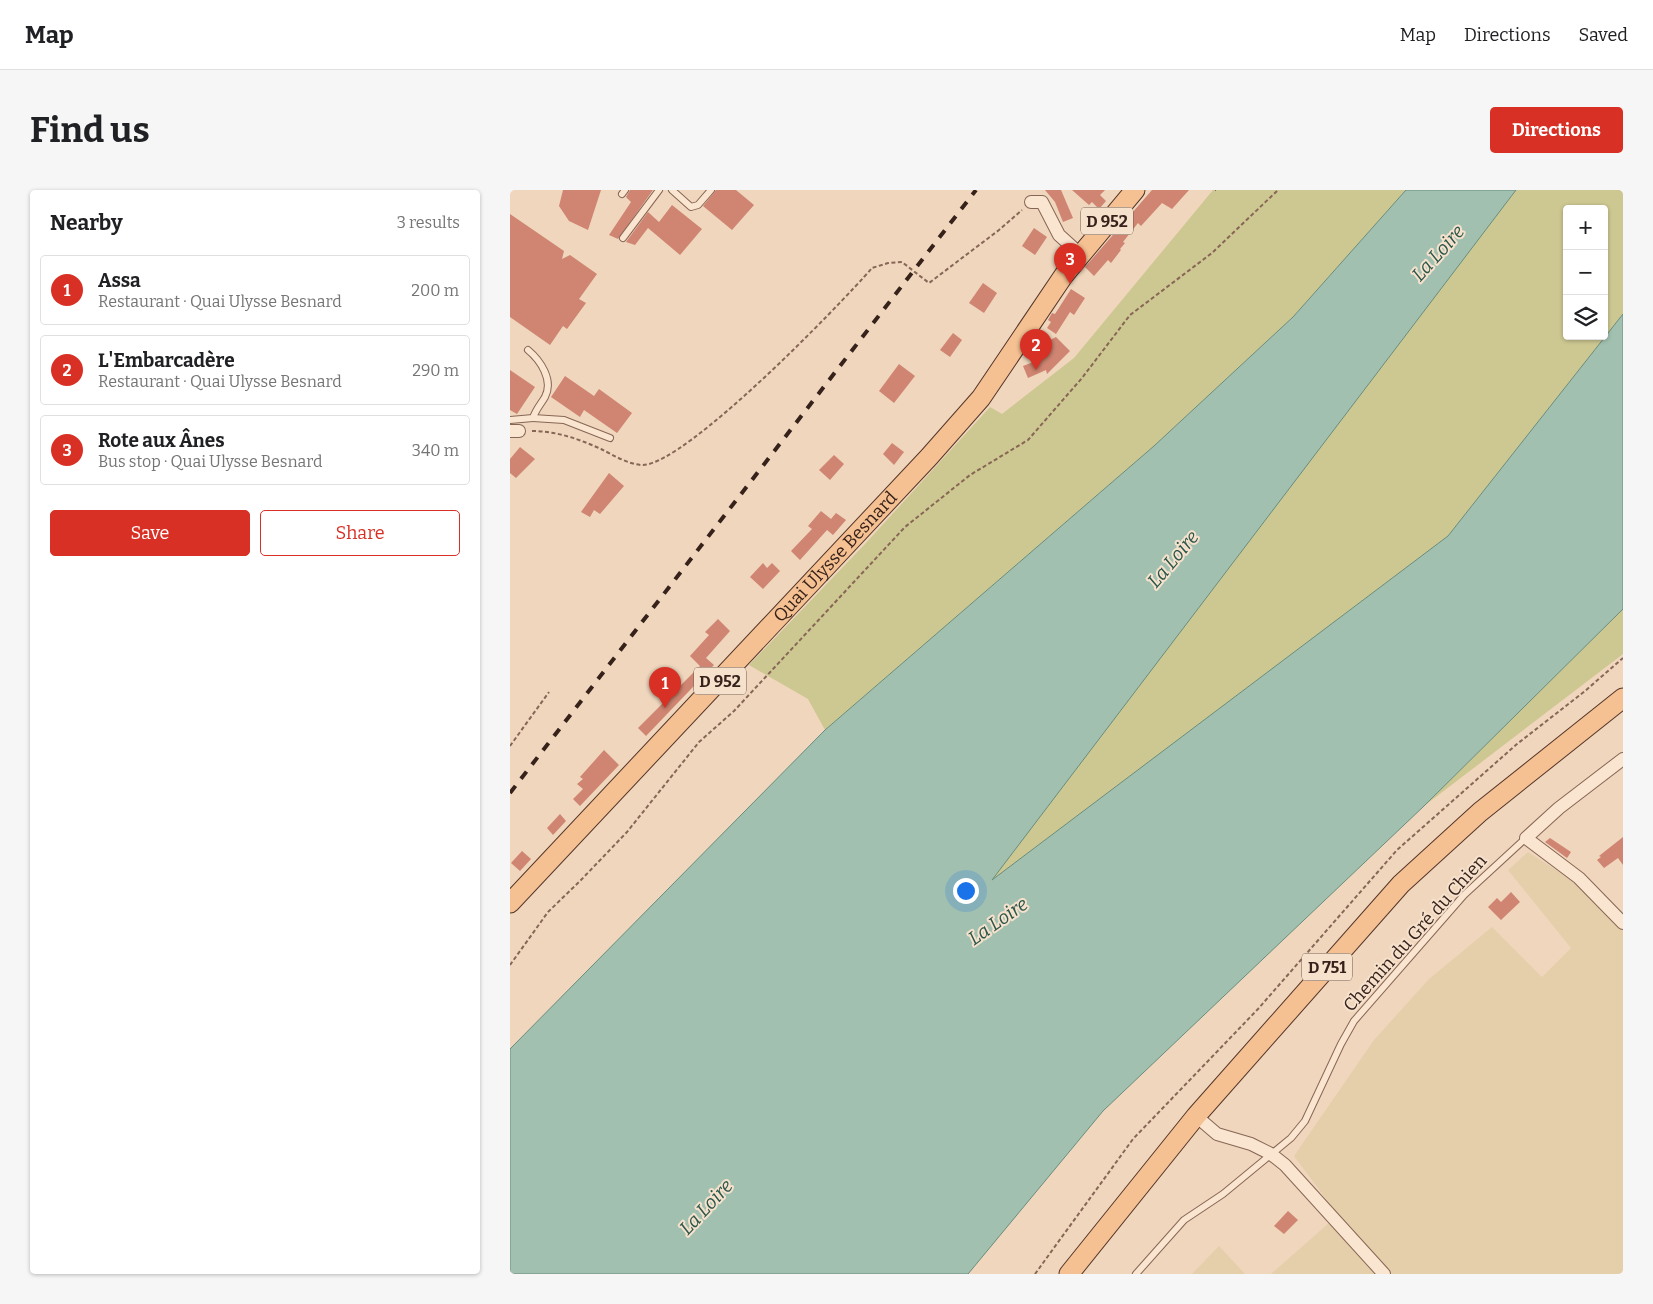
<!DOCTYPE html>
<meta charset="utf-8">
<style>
body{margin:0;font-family:Bitter,serif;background:#f6f6f6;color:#202124}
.controls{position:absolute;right:15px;top:15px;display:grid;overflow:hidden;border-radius:5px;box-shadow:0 1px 4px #0004}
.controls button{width:45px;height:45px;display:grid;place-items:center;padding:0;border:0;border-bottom:1px solid #e0e0e0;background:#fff;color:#202124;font:25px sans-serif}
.you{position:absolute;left:455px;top:700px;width:18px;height:18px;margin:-12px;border:4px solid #fff;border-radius:50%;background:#1a73e8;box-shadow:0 0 0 8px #1a73e833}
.badge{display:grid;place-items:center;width:32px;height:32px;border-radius:50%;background:#d93025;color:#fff;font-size:16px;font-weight:700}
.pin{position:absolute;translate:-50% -41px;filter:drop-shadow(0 1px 2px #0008)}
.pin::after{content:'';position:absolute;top:26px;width:18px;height:15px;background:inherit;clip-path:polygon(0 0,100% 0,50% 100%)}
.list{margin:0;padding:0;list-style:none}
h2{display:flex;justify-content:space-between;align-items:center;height:65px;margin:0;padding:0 20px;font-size:21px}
h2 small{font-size:16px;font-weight:400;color:#757577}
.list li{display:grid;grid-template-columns:32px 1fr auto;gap:15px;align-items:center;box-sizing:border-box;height:70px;margin:0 10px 10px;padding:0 10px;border:1px solid #e0e0e0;border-radius:5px}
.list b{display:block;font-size:19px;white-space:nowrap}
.list p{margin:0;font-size:16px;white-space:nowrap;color:#757577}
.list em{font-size:16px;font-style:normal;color:#757577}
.actions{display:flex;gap:10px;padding:15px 20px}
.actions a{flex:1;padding:11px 0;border:1px solid #d93025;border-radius:5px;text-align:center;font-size:18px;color:#d93025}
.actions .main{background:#d93025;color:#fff}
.icon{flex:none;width:28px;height:28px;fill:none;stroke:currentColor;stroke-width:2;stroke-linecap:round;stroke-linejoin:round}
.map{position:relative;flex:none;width:1113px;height:1084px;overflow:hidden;border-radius:5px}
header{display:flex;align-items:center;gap:30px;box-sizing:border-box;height:70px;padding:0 25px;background:#fff;border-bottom:1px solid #e0e0e0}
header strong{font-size:24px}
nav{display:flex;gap:28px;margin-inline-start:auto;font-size:18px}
.intro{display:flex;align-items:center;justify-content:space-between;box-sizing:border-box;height:120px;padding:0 30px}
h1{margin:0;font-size:35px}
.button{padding:12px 22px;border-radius:5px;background:#d93025;color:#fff;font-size:18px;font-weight:700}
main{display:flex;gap:30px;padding:0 30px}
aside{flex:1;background:#fff;border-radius:5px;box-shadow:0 1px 4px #0004}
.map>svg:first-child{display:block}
.farmland{fill:#e5cfaa}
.green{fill:#cdc791;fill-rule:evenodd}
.water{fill:#a1c0b0;stroke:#688d7c}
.building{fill:#cf8571}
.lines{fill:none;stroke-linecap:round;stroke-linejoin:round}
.service-casing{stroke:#876655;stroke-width:8}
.minor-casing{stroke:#876655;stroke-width:14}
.primary-casing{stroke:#54352a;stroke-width:21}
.path{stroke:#876655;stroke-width:2;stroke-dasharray:4 2.5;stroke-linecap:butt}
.service{stroke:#fae5d0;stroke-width:6}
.minor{stroke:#fae5d0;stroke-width:12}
.primary{stroke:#f5c192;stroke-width:19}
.rail{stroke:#36221b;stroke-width:4;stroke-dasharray:9 9;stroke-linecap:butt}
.labels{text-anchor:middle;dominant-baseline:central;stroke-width:4;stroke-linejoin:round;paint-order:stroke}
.shield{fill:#f6e1cc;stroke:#705b50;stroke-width:1}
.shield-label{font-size:16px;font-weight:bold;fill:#36221b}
.street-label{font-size:18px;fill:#36221b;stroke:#f6e1cc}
.water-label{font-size:19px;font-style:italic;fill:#29564a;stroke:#f6e1cc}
</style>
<header>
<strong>Map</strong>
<nav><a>Map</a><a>Directions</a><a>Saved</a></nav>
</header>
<div class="intro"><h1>Find us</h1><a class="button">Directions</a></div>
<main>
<aside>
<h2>Nearby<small>3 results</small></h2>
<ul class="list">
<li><span class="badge">1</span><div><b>Assa</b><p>Restaurant · Quai Ulysse Besnard</p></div><em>200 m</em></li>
<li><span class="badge">2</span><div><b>L'Embarcadère</b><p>Restaurant · Quai Ulysse Besnard</p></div><em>290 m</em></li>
<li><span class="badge">3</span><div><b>Rote aux Ânes</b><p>Bus stop · Quai Ulysse Besnard</p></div><em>340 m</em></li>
</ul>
<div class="actions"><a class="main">Save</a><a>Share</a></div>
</aside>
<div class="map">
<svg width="1113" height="1084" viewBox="0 0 1113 1084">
<rect width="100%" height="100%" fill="#efd6bd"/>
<g class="farmland">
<polygon points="1018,662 1066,693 1113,741 1113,1084 761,1084 828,1025 784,966 864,850 919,789 982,737 1032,787 1061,758 998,680"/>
<polygon points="709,1056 735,1084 682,1084"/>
</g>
<g class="green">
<polygon points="703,0 896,0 783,127 644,256 315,540 298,509 239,475 355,354 480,217 492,224 564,168"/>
<path d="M1006,0H1113V124L938,346L480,692ZM1057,19H1094V146H1057Z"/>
<polygon points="1113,419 1113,464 914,616"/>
</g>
<polygon class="water" points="896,0 1006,0 482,690 938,346 1113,124 1113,419 914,616 593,921 458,1084 0,1084 0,859 315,540 644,256 783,127"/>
<g class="building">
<polygon points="53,0 91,0 78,40 59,31 49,16"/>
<polygon points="120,0 143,0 108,49 99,45 121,12 116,7"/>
<polygon points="206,0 226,0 244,15 222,40 193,16"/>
<polygon points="535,0 551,0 563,28 553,32 545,12"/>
<polygon points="562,0 595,0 590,5 596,11 589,19 582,12 579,15"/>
<polygon points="642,0 679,0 662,19 652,13 631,36 628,33 613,52 615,53 610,59 611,60 601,73 598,70 584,86 575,77"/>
<polygon points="162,15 192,39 170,65 138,38 125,55 116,52 138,22 149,32"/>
<polygon points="0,24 54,61 52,69 60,65 87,84 69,109 76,113 57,139 53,136 40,155 0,127"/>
<polygon points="524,38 537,47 525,65 512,56"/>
<polygon points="473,93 487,103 474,123 459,113"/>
<polygon points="561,99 575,108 564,125 560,122 546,144 537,138 541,132 538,130 542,123 545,124"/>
<polygon points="443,143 452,150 440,167 430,160"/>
<polygon points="546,147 560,161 537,184 536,180 518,188 513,176 531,169 527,162 534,159 532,154"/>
<polygon points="389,174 405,186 384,213 369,201"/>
<polygon points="0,180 25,197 7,224 0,220"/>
<polygon points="55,186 84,206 89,199 122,223 107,243 74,220 70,227 41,207"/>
<polygon points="382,253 394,262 384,275 373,264"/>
<polygon points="10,257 25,269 6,288 0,283 0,269"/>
<polygon points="324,265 334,274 320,290 309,280"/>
<polygon points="99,283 114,296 90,324 84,320 80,327 71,322"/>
<polygon points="311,321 321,329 326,323 336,330 323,345 317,340 290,370 281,361 302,339 298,336"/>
<polygon points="253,373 257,378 262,373 270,381 253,399 240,387"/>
<polygon points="208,429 220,441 196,468 204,475 136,546 128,538 190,476 180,466 199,445 195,442"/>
<polygon points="94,560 109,575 70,616 63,609 73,599 67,594 73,589 70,587"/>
<polygon points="50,624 56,631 43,645 37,638"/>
<polygon points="1113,647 1113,675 1108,668 1094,678 1087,670 1091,667 1089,666"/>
<polygon points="1040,648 1061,662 1057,668 1035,652"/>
<polygon points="12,661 21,669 10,681 1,673"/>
<polygon points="1001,702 1010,712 991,730 978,717 987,708 991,712"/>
<polygon points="778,1021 788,1030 774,1044 764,1036"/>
</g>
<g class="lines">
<g class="service-casing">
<g id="service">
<polyline points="162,0 181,17 188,15 201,0"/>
<polyline points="112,4 115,0"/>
<polyline points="113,48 149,0"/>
<polyline points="23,228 54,230 100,248"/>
<path d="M0,230L23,228C26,219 31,214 35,207C44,190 30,170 18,160"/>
<polyline points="626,1084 674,1030 713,1004 781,948 795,931 831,854 844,831 954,705 1016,648"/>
</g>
</g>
<g class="minor-casing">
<g id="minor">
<polyline points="521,12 532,12 549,45 570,64"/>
<polyline points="0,241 9,241"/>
<polyline points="1113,569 1049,618 1016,648 1069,688 1113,733"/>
<polyline points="686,926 707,944 741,954 761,964 775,975 874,1084"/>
</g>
</g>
<g class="primary-casing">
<g id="primary">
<path id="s1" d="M0,713L419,267L471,208L554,85L625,0"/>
<polyline points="559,1084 686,926 891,694 970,622 1113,508"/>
</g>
</g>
<g class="path">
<polyline points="705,0 706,0"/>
<path d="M22,241C46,241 69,249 91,259C103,265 119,275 133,275C177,273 329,116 362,78L378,73L392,72L419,93L489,40L512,20"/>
<polyline points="0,556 39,502"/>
<polyline points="0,775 38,722 70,691 117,642 189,552 224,521 395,337 460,285 518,250 572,188 620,125 702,63 768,0"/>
<polyline points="525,1084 623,949 748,819 887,660 1007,554 1075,501 1113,468"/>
</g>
<use href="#service" class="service"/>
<use href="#minor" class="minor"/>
<use href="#primary" class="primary"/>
<polyline class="rail" points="0,603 466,0"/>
</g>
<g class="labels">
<g class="shield">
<rect x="571" y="17.5" width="52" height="27" rx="4"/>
<rect x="184" y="477.5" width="52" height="27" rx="4"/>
<rect x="792" y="763.5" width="50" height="27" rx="4"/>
</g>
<g class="shield-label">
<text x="597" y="31">D 952</text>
<text x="210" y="491">D 952</text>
<text x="817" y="777">D 751</text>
</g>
<g class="street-label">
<text stroke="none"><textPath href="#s1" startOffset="475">Quai Ulysse Besnard</textPath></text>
<text transform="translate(905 743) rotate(-48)">Chemin du Gré du Chien</text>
</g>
<g class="water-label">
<text transform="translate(928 63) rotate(-48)">La Loire</text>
<text transform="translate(663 369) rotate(-50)">La Loire</text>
<text transform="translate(488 731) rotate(-35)">La Loire</text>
<text transform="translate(196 1017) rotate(-47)">La Loire</text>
</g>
</g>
</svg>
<div class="controls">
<button>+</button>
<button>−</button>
<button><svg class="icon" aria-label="layers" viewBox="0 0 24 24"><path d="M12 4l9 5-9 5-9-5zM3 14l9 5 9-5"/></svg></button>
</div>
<div class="you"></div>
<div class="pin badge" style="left:155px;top:518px">1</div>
<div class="pin badge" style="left:526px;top:180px">2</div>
<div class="pin badge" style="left:560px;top:94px">3</div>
</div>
</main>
